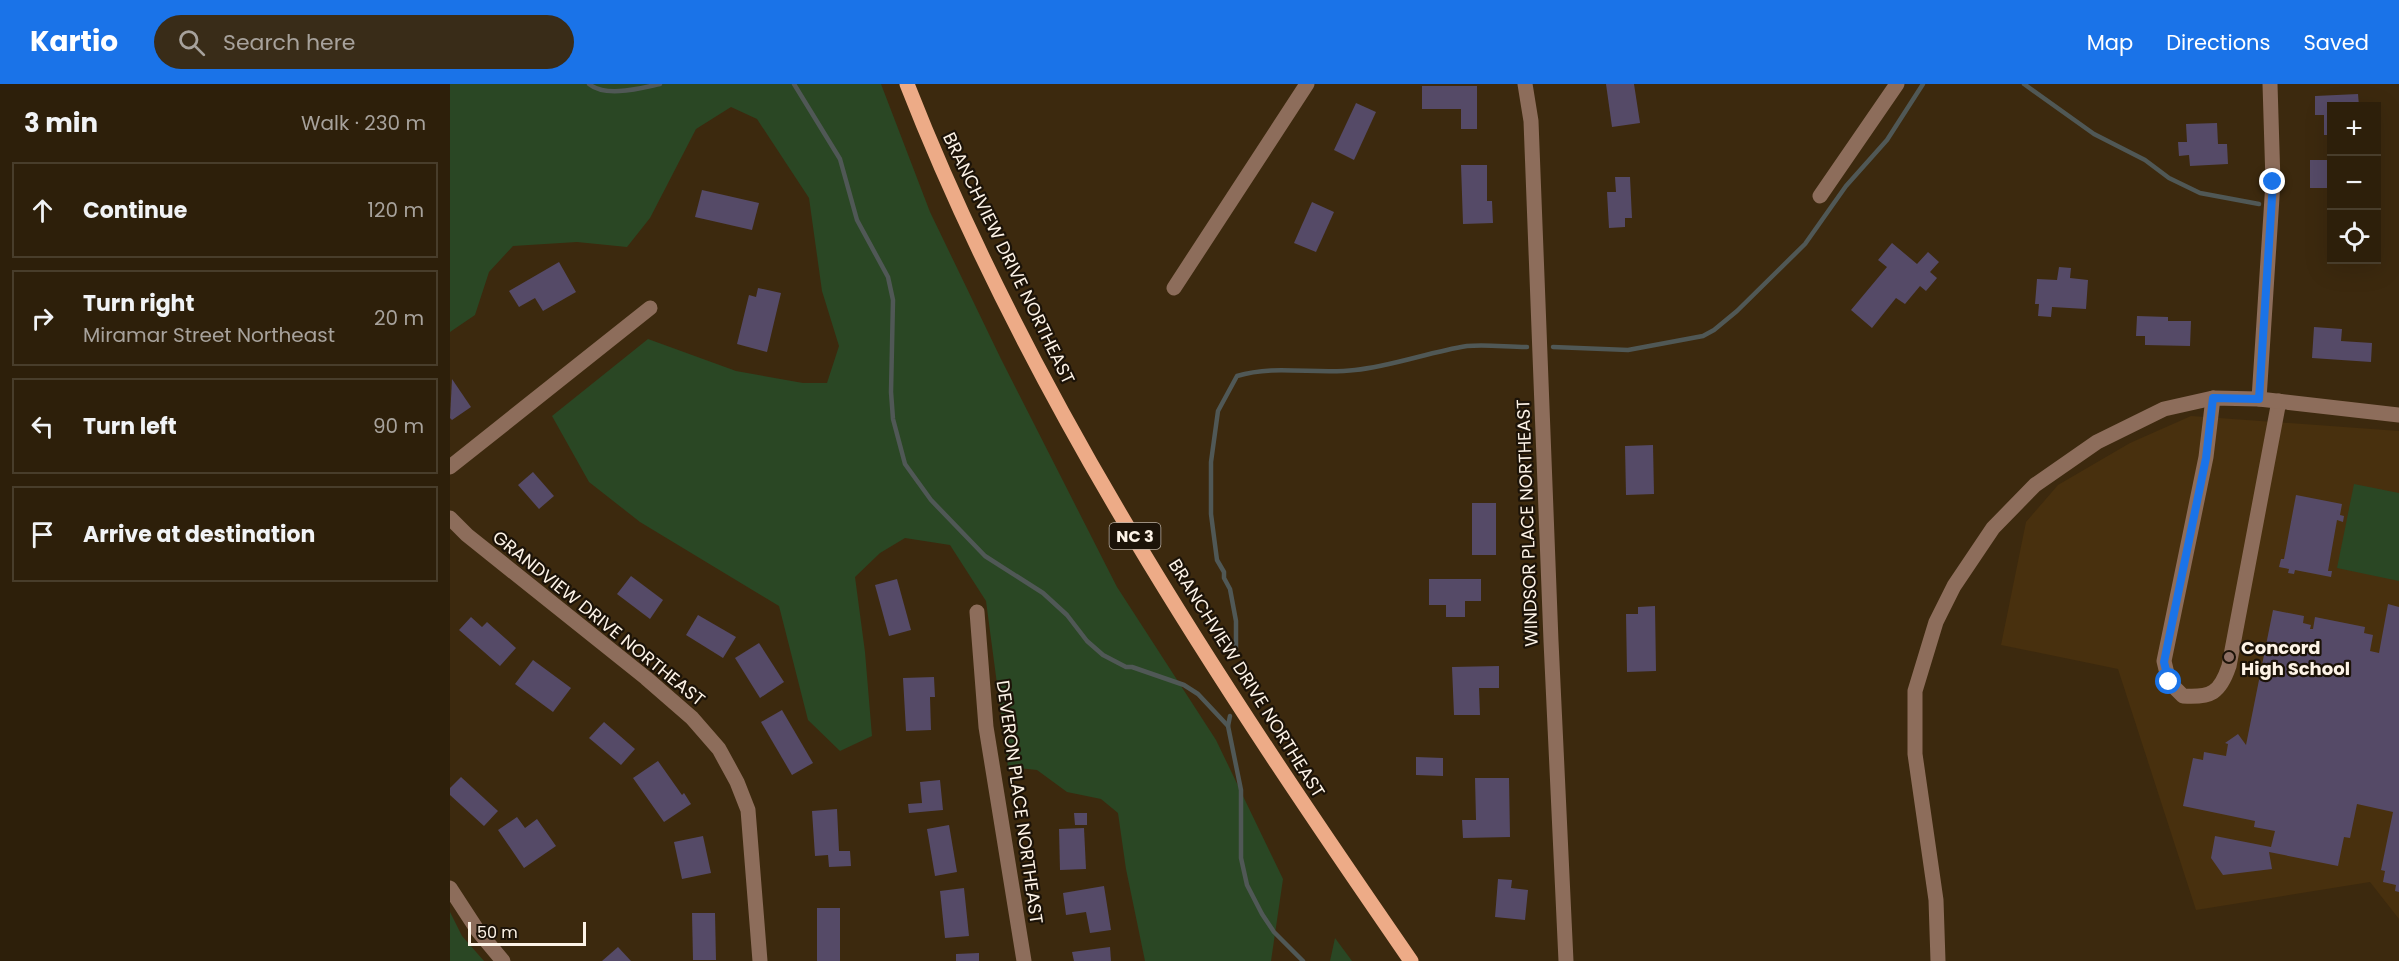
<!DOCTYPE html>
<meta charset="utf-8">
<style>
body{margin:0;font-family:Poppins,sans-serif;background:#392c18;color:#f1f3f6}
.controls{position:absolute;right:18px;top:18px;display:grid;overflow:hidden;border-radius:0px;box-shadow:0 6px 24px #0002}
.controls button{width:54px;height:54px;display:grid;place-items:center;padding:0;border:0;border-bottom:2px solid #483d2b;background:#2d1f0a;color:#f1f3f6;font:30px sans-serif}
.scale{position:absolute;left:18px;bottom:15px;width:118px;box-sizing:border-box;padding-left:6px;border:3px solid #fdf3e7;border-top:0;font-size:16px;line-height:21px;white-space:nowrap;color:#fdf3e7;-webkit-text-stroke:4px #1c1308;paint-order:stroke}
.stop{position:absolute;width:18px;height:18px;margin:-14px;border:4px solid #1a73e8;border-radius:50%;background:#fff}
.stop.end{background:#1a73e8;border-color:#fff;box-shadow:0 2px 6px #0008}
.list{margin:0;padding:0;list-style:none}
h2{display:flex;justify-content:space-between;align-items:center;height:78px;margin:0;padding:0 24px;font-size:26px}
h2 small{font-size:20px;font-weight:400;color:#a7a29c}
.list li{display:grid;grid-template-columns:39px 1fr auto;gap:18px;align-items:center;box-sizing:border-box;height:96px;margin:0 12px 12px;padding:0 12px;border:2px solid #483d2b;border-radius:0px}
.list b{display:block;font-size:22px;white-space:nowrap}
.list p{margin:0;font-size:20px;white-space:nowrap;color:#a7a29c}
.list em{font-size:20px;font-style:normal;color:#a7a29c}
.icon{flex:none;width:33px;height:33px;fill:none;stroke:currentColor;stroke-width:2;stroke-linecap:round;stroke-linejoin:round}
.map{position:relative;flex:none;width:1949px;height:877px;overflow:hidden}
header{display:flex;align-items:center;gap:36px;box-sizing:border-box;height:84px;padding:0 30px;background:#1a73e8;color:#fff}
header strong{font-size:28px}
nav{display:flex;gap:33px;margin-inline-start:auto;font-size:21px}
.search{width:420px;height:54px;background:#392c18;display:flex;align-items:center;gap:15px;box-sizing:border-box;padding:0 21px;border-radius:33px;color:#a7a29c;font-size:22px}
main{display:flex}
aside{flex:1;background:#2d1f0a}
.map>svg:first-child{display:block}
.built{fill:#48300e}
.green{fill:#2a4724}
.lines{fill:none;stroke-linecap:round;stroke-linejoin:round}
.stream{stroke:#505856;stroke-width:4.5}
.building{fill:#554a67}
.minor{stroke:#8d6d5b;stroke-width:15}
.major{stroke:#edab87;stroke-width:15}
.route{stroke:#1a73e8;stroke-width:8}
.education-dot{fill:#8d6e63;stroke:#1c1308;stroke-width:2}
.labels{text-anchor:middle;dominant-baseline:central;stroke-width:4.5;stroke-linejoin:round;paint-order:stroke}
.shield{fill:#1c1308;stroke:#bab0a4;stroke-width:1.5}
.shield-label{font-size:16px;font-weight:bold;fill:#fdf3e7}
.street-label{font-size:18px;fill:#fdf3e7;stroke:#1c1308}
.poi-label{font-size:18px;font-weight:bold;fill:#fdf3e7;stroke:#1c1308;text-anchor:start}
</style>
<header>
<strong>Kartio</strong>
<div class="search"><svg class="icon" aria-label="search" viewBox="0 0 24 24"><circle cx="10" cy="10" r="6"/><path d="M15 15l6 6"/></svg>Search here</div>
<nav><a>Map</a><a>Directions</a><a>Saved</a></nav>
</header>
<main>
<aside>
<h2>3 min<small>Walk · 230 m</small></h2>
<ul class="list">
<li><svg class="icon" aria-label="ahead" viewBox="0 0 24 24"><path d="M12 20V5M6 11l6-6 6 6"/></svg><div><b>Continue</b></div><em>120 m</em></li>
<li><svg class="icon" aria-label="right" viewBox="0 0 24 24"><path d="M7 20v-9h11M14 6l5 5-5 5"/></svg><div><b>Turn right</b><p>Miramar Street Northeast</p></div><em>20 m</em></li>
<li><svg class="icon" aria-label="left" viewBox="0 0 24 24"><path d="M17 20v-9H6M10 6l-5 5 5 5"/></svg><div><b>Turn left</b></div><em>90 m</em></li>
<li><svg class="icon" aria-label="arrive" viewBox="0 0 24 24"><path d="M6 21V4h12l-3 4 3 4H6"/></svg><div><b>Arrive at destination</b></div></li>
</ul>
</aside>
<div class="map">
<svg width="1949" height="877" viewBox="0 0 1949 877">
<rect width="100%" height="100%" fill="#3c290e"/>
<polygon class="built" points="1741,332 1949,347 1949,835 1920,798 1746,826 1668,585 1551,561 1576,438 1608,401 1680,359"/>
<g class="green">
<polygon points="0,0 431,0 480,128 551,275 667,503 766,656 833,795 821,877 695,877 676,785 668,729 651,715 617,708 587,686 558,683 536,517 500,461 455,454 430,469 405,493 415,568 422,652 390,667 358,636 329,522 190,438 139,398 102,332 198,255 286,287 353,299 377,299 389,262 372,207 359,114 307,35 281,23 246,45 200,134 177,163 127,158 63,162 39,188 25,231 0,248"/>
<polygon points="1904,400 1949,409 1949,497 1887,484"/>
<polygon points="0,828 12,852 34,877 0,877"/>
<polygon points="885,854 902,877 880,877"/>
</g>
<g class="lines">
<g class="stream">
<path d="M139,0C156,14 191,4 210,0"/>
<polyline points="344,0 390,75 407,136 438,193 443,216 441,308 443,335 455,380 481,416 535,472 593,509 617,531 637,557 653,571 676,583 682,583 734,601 748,610 778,642 791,706 791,774 797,801 812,830 824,848 853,877"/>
<polyline points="1574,0 1644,50 1695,76 1719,94 1750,109 1809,120"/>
<polyline points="1103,263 1178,266 1253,252 1264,246 1287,227 1355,160 1396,102 1437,56 1473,0"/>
<path d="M786,568V537L780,505L774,494V488L767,476L761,430V378L768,327L787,292C825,280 866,291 905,286C943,282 979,268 1017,262C1036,260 1057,263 1077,263"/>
<polyline points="778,642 780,632"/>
</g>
</g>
<g class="building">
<polygon points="1156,0 1184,0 1190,39 1162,43"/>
<polygon points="972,2 1027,2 1027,45 1011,45 1011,25 972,25"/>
<polygon points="1908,10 1909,22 1882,22 1882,51 1874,51 1874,31 1865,31 1865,12"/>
<polygon points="906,19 926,28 904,76 884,66"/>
<polygon points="1767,39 1768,60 1777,60 1778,80 1740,82 1739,71 1729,72 1728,58 1737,58 1736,40"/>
<rect x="1860" y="76" width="22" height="28"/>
<polygon points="1011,81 1037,81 1037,117 1042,117 1043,139 1013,140"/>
<polygon points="1165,93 1180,93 1182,134 1175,134 1175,143 1159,144 1157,108 1166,108"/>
<polygon points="252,106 309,119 302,146 245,133"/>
<polygon points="862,118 884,128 866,168 844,159"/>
<polygon points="1442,159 1467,180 1478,168 1489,178 1480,188 1487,194 1476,207 1470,202 1455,220 1446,214 1422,244 1401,226 1437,183 1428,176"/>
<polygon points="109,178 126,208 93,227 85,214 69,223 59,207"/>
<polygon points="1609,183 1621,184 1620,194 1638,196 1636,225 1602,223 1601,233 1588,232 1589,220 1585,220 1587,195 1607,196"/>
<polygon points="308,204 331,209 317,268 287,260 299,211 306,213"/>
<polygon points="1687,232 1718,233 1718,237 1741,237 1740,262 1695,261 1695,252 1686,252"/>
<polygon points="1864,243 1892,245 1891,257 1922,259 1921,278 1862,274"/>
<polygon points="2,295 21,323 2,336 0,334"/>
<polygon points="1203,361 1204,410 1176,411 1175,362"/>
<polygon points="83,388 104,412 89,425 68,401"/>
<polygon points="1846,411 1892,420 1890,431 1894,432 1893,438 1887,436 1878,487 1882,487 1881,493 1845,486 1844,490 1838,489 1839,485 1829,483 1831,475 1834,475"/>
<rect x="1022" y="419" width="24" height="52"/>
<polygon points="181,492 213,516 200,535 167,510"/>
<polygon points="447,495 461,546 439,552 425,501"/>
<polygon points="979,495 1031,495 1031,517 1015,517 1015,533 996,533 996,521 979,521"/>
<polygon points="1938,520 1949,523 1949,808 1945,807 1946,801 1933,798 1935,787 1931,786 1943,728 1907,720 1900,754 1894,753 1888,782 1819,768 1822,785 1773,791 1761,774 1765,752 1821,763 1825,747 1804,743 1805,737 1733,722 1743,674 1753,676 1754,668 1776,672 1778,660 1775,659 1788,650 1796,661 1823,526 1854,532 1853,539 1861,541 1860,545 1863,545 1865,533 1915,543 1914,549 1923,551 1920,567 1929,569"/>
<polygon points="1205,522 1206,587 1177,588 1176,530 1188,530 1188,523"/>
<polygon points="248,531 286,553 273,574 236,551"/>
<polygon points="21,533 32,543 37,538 66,564 50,582 9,546"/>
<polygon points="309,559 334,598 310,614 285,574"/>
<polygon points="83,576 121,604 103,628 65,600"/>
<polygon points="1049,582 1049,604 1029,604 1030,631 1004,631 1002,583"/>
<polygon points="484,593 485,613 480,613 481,646 456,647 453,594"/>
<polygon points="332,626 363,679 342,691 311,638"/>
<polygon points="154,638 185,665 171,681 139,654"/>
<polygon points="966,673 993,674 993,692 966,691"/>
<polygon points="208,677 232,711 234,709 241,720 214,738 183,694"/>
<polygon points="11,693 48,727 34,742 0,711 0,704"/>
<polygon points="1025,694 1059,694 1060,753 1013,754 1012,736 1026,736"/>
<polygon points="490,696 493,726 459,729 458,720 472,719 470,698"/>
<polygon points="387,725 389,767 400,767 401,782 379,783 378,771 365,772 362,727"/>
<polygon points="624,729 637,729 637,741 625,741"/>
<polygon points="67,733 75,744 87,735 106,762 74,784 48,746"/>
<polygon points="499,741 507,788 485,792 477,745"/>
<polygon points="634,744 636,785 610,786 609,745"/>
<polygon points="253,752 261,789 232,795 224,758"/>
<polygon points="1048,795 1062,796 1061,804 1078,806 1075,836 1045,833"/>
<polygon points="654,802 661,846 640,849 636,828 616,831 613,809"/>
<polygon points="514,804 519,852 495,854 490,807"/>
<rect x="367" y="824" width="23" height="53"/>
<polygon points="242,829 265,829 266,876 243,876"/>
<polygon points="168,863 181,877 152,877"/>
<polygon points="660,863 661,877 624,877 622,868"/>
<polygon points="529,869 529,877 506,877 506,870"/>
</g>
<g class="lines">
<g class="minor">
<polyline points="1075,0 1081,37 1101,557 1116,877"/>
<polyline points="1370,112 1447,0"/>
<polyline points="724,204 857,0"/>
<path d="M1763,314L1756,373L1714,577L1719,598L1733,612C1761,614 1770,609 1779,582L1829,317"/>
<polyline points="1809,315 1823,98 1820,0"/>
<polyline points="0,383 200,224"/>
<polyline points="0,434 17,451 196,594 242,634 269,665 287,698 298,726 310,877"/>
<polyline points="527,528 536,643 574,877"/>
<polyline points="0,804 28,847 53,877"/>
<polyline points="1488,877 1486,816 1465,670 1465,607 1486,538 1504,502 1543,444 1585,401 1647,358 1714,325 1763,314 1809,315 1949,331"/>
</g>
<path class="major" d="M457,0C580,315 770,600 961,877"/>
</g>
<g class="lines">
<polyline class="route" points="1719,598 1714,578 1756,374 1763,314 1809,315 1823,98"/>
</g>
<circle class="education-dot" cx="1779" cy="573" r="6"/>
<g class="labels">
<rect class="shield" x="659.5" y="439" width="51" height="26" rx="4.5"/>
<g class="shield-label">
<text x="685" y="452">NC 3</text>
</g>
<g class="street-label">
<text transform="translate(559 174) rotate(64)">BRANCHVIEW DRIVE NORTHEAST</text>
<text transform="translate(1077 439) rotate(-92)">WINDSOR PLACE NORTHEAST</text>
<text transform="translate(149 534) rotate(39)">GRANDVIEW DRIVE NORTHEAST</text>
<text transform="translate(797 594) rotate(58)">BRANCHVIEW DRIVE NORTHEAST</text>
<text transform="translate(570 718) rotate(82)">DEVERON PLACE NORTHEAST</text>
</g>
<g class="poi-label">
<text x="1791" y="563">Concord<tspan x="1791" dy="21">High School</tspan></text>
</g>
</g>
</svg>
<div class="controls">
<button>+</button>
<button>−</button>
<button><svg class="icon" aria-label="locate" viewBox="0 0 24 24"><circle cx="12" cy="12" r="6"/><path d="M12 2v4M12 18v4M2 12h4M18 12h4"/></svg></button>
</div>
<div class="scale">50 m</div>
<div class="stop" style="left:1719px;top:598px"></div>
<div class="stop end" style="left:1823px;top:98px"></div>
</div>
</main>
